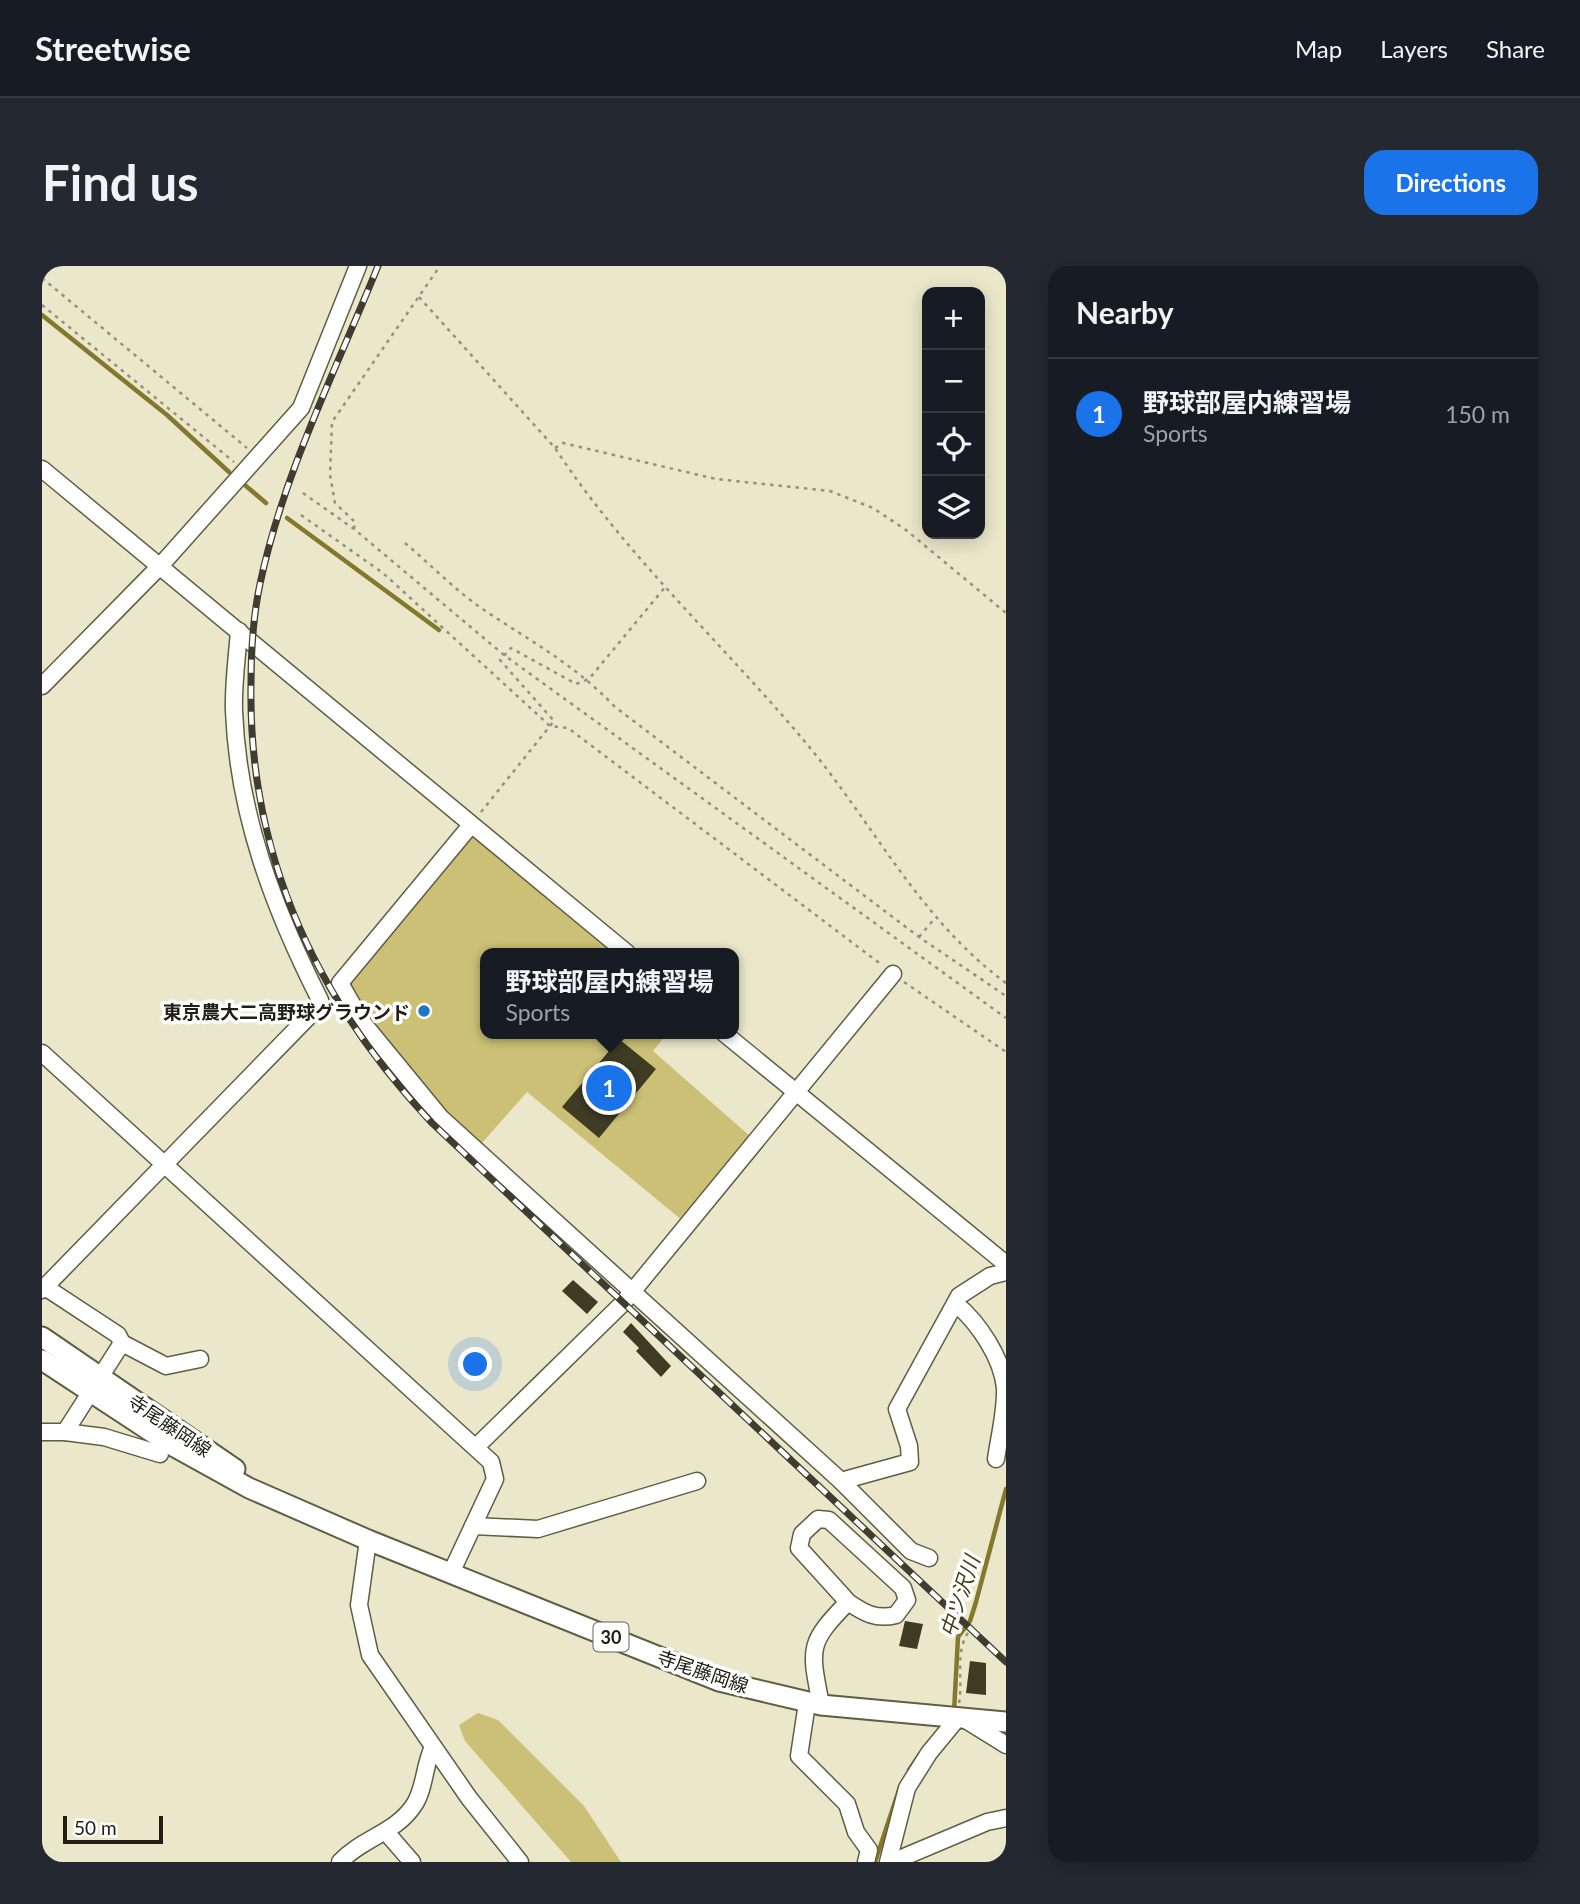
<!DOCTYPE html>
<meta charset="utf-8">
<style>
body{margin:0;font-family:Lato,"Noto Sans JP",sans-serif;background:#242831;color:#f1f3f6}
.controls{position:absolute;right:21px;top:21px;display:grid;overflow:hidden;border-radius:14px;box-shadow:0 4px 18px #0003}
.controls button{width:63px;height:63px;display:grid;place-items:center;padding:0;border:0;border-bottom:2px solid #363941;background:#171b24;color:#f1f3f6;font:35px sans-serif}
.scale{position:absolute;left:21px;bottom:18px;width:100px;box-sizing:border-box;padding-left:7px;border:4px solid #212015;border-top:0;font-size:19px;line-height:24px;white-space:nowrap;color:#212015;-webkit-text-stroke:5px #fff;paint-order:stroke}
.you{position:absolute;left:434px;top:1099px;width:24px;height:24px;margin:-18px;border:5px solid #fff;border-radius:50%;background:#1a73e8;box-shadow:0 0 0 10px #1a73e833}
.badge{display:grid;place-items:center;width:46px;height:46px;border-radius:50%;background:#1a73e8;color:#fff;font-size:23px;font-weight:700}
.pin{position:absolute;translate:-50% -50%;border:4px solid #fff;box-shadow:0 2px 7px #0006}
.popup{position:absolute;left:438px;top:682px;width:259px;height:91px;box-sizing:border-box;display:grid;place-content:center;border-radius:14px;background:#171b24;filter:drop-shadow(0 2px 5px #0005);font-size:23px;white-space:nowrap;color:#9ea1a6}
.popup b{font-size:26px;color:#f1f3f6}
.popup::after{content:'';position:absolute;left:50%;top:100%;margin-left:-14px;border:14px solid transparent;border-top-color:#171b24}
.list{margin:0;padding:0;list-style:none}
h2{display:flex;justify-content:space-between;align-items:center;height:91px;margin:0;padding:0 28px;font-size:30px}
h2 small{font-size:23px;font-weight:400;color:#9ea1a6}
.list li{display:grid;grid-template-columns:46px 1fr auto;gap:21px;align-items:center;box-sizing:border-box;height:112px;padding:0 28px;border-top:2px solid #363941}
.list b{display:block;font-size:26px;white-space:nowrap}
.list p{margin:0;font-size:23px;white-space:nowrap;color:#9ea1a6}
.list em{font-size:23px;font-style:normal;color:#9ea1a6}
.icon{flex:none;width:38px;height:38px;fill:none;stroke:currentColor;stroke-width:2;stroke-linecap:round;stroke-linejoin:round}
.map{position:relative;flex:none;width:964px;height:1596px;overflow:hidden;border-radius:21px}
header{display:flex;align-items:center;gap:42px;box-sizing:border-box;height:98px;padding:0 35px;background:#171b24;border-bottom:2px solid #363941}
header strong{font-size:33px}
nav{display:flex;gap:38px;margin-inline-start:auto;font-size:24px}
.intro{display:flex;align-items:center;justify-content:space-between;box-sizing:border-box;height:168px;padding:0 42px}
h1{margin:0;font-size:49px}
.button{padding:18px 32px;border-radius:21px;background:#1a73e8;color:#fff;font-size:24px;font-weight:700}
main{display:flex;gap:42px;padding:0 42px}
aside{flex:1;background:#171b24;border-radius:21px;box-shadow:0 4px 18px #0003}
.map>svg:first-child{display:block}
.green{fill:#cbc075}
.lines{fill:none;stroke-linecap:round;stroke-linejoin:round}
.stream{stroke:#83782c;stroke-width:4.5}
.building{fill:#3f3c24}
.minor-casing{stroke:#615d44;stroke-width:19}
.major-casing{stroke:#615d44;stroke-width:23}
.path{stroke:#94927d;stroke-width:2.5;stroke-dasharray:3.5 5;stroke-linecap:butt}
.minor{stroke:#fff;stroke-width:16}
.major{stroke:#fff;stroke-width:19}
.rail-casing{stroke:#3f3d30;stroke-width:7}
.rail{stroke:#fff;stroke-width:4.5;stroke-dasharray:13;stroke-linecap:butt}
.poi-dot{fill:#2176c4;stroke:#fff;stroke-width:2.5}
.labels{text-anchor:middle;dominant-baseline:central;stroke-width:7;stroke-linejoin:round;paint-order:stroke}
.shield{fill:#fff;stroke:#64635b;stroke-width:2}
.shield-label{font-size:18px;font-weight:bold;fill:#212015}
.poi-label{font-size:19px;font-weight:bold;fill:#212015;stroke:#fff;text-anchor:end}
.street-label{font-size:19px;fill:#212015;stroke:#fff}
.water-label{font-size:21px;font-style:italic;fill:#453f14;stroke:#fff}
</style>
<header>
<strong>Streetwise</strong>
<nav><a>Map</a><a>Layers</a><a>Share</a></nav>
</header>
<div class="intro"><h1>Find us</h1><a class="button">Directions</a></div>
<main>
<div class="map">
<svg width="964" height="1596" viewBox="0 0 964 1596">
<rect width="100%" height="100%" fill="#eae7ca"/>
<g class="green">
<polygon points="431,566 575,687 443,687 443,768 625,768 611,785 709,871 641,955 485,826 439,878 394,839 348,787 306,723 308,710"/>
<polygon points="436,1447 456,1454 542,1540 579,1596 529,1596 423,1475 417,1459"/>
</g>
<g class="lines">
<g class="stream">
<polyline points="0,49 125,149 187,206"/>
<polyline points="204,220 224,237"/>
<polyline points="245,252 397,364"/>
<polyline points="912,1446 916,1371 928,1355 934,1336 964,1223"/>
<polyline points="867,1504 878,1488"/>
<polyline points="833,1596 858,1521"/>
</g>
</g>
<g class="building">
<polygon points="577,773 614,803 557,872 520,841"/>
<polygon points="531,1014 556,1036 545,1048 520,1025"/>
<polygon points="589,1057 629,1100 619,1111 594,1085 597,1082 581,1066"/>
<polygon points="863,1355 881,1358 875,1383 857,1380"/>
<polygon points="928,1395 944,1397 944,1429 924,1427"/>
</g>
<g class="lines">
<g class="minor-casing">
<g id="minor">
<polyline points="0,203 585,687"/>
<polyline points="0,420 119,299 259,142 316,0"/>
<polyline points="429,559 298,717 321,757 399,852 799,1215 869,1285 887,1292"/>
<polyline points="683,768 964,998"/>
<polyline points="0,787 449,1196 453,1213 409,1307"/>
<path d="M0,1024L273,744L278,734C232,643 196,549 192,445C191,419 195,392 197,365"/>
<path d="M914,1038C937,1057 960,1092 963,1122C964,1144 957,1172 954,1193"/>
<polyline points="80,1077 124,1100 158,1093"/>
<polyline points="0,1166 23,1166 80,1077 76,1069 3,1021"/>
<polyline points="23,1166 62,1171 118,1188"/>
<polyline points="434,1181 581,1037 851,708"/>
<polyline points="799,1215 868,1196 867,1180 855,1143 917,1030 948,1010 964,1006"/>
<polyline points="431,1260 496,1263 655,1215"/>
<polyline points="326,1274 317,1339 328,1389 427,1532 478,1596"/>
<polyline points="765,1437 757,1490 805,1538 814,1566 827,1584 824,1596"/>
<path d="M779,1439C768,1382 765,1378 806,1336L757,1282L760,1268L776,1253L787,1254L861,1322L865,1334L854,1349C834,1354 822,1347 806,1336"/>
<polyline points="922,1453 964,1479"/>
<polyline points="344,1566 370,1596"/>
<path d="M298,1596C320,1572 354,1567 372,1539C383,1523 382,1499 391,1481"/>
<polyline points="846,1596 865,1522 887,1487 915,1453"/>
<polyline points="850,1596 945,1556 964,1552"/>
</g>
</g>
<g class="major-casing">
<g id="major">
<polyline points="0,1071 193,1203"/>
<polyline points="0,1094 131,1180 207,1222 326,1274 677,1415 779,1439 964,1456"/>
</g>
</g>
<g class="path">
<polyline points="0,12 205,182"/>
<path d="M377,31L513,182C584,290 682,379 764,477C831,557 878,654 964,717"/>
<polyline points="0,39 192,196"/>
<polyline points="513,182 521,177 674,213 788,225 831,242 864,264 964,347"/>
<polyline points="261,227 312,263 462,389 964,752"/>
<polyline points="259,249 341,307 508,460 526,462 840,699"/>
<polyline points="312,263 313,256 293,237 288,209 290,156 398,0"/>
<path d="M363,277C389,299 414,325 442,344C491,377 531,397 573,441L877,671L964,730"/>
<polyline points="439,546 512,455 458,394 469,382 534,418 547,413 624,320"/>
<polyline points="877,671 893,652"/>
<polyline points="862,716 964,786"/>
<path d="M917,1437C922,1408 910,1381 933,1358"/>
</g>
<use href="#minor" class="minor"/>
<use href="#major" class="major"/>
<g class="rail-casing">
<path id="rail" d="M336,0C294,104 241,208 218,318C211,351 209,385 209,418C206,589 275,735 390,857L964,1396"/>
</g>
<use href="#rail" class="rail"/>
</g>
<circle class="poi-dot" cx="382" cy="745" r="7"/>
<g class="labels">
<rect class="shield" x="551.5" y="1356.5" width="35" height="29" rx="5"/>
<g class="shield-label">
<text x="569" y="1371">30</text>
</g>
<g class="poi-label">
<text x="368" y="745">東京農大二高野球グラウンド</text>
</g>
<g class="street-label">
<text transform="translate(128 1159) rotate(34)">寺尾藤岡線</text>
<text transform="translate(661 1405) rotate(19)">寺尾藤岡線</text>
</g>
<g class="water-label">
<text transform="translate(917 1330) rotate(-72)">中ツ沢川</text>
</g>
</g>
</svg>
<div class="controls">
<button>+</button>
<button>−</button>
<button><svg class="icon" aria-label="locate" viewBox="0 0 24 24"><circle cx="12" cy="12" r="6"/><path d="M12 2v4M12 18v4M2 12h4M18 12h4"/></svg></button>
<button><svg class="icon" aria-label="layers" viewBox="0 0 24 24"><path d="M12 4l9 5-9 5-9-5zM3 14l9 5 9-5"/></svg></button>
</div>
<div class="scale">50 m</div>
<div class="you"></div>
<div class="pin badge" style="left:567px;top:822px">1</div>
<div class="popup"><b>野球部屋内練習場</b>Sports</div>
</div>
<aside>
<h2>Nearby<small></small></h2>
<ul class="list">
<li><span class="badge">1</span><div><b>野球部屋内練習場</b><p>Sports</p></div><em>150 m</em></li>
</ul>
</aside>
</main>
